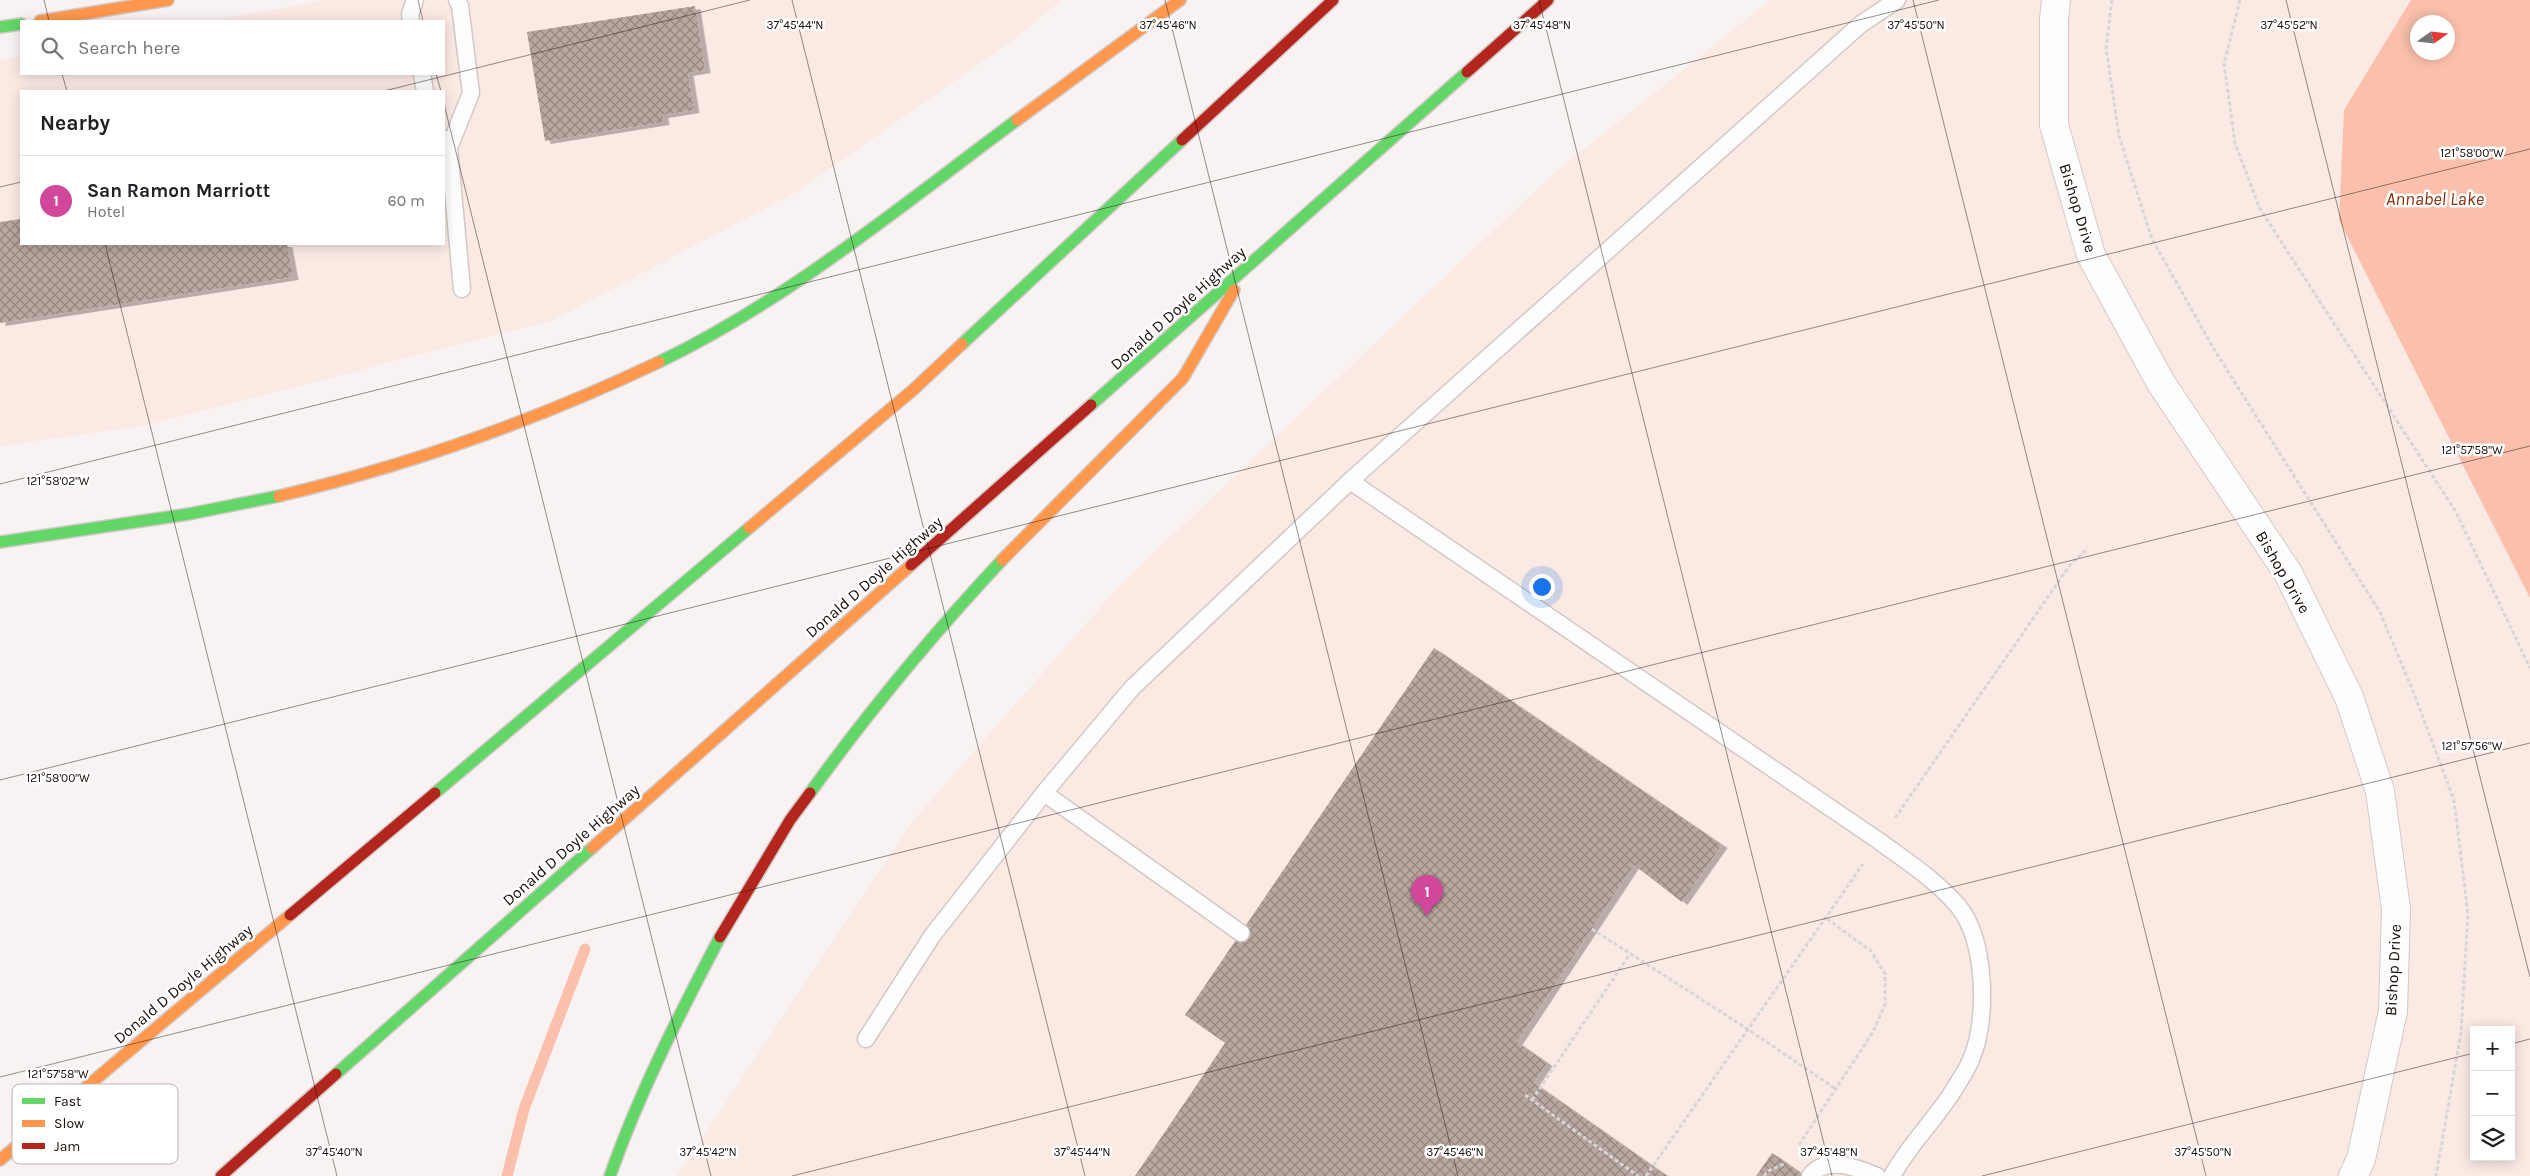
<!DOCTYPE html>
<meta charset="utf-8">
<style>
body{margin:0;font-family:Karla,sans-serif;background:#f2f2f2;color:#202124}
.controls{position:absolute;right:15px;bottom:15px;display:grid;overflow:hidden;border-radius:0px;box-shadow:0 2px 12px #0003}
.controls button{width:45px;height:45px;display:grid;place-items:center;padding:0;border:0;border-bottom:1px solid #e0e0e0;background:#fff;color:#202124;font:25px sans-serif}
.compass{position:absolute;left:2410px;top:15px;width:45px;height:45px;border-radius:50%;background:#fff;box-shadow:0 2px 12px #0003;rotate:76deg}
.you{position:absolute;left:1541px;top:586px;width:18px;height:18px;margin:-12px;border:4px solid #fff;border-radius:50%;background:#1a73e8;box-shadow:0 0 0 8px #1a73e833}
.badge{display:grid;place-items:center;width:32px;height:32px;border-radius:50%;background:#0f766e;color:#fff;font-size:16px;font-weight:700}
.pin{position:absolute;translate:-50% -41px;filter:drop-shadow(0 1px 2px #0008)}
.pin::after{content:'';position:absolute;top:26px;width:18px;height:15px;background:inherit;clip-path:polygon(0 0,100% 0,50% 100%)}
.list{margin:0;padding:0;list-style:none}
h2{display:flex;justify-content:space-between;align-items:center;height:65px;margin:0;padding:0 20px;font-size:21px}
h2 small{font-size:16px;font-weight:400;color:#757577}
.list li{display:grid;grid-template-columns:32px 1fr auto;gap:15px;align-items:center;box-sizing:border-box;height:90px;padding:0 20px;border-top:1px solid #e0e0e0}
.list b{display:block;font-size:19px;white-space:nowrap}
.list p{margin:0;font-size:16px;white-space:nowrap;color:#757577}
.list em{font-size:16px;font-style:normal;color:#757577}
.icon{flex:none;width:28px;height:28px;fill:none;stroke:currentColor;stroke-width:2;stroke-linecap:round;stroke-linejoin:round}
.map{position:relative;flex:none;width:2530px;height:1176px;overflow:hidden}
.search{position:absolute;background:#fff;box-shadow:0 2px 12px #0003;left:20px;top:20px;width:425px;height:55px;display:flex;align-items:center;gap:12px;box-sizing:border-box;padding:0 18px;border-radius:0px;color:#757577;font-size:19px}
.panel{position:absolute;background:#fff;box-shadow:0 2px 12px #0003;left:20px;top:90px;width:425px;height:155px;border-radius:0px}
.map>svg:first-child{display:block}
.built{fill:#fbe9e4;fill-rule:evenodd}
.water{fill:#fac0ac;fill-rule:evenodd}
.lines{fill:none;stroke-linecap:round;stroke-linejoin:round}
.stream{stroke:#fac0ac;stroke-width:11}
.building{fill:url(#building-cross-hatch);filter:url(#shadow)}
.lane-casing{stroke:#d2c9c6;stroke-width:19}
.street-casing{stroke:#d2c9c6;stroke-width:30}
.fast-casing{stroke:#d2c9c6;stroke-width:14}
.slow-casing{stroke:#d2c9c6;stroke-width:14}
.jam-casing{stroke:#d2c9c6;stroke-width:14}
.path{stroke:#d7d5d5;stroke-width:3;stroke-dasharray:4 2.5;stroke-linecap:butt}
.lane{stroke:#fefdfd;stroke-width:16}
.street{stroke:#fefdfd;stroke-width:28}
.fast{stroke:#63d668;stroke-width:11}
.slow{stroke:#ff974d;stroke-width:11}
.jam{stroke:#b3261e;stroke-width:11}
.ticks{fill:none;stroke:#190d09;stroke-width:1;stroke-opacity:0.45}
.labels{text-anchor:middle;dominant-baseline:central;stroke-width:5;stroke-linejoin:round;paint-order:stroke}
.street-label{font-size:16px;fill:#190d09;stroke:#fff}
.water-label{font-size:18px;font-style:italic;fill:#862f09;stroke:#fff}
.key{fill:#fff;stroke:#bab6b5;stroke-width:1}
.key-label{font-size:14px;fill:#190d09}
.ticks-label{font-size:12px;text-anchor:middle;fill:#190d09;stroke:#fff;stroke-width:5;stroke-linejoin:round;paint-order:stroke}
</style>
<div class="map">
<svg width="2530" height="1176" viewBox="0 0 2530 1176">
<defs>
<pattern id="building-cross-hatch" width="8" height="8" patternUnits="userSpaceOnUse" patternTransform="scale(1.25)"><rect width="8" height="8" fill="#baa7a0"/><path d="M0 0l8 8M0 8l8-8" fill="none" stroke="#968681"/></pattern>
<filter id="shadow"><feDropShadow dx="5.5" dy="3" stdDeviation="0" flood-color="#0004"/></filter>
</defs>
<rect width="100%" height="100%" fill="#f8f3f2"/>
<g class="built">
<path d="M327,0H1062L1009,43L798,191L553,320L148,425L0,446V60L21,56V74H444V21H211ZM21,91H444V244H21Z"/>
<path d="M1770,0H2530V1176H677L912,822L1121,584L1553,174ZM2418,22H2448V52H2418ZM2474,1030H2511V1157H2474Z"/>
</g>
<path class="water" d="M2411,0H2530V598L2339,220L2344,110ZM2418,22H2448V52H2418Z"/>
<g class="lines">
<polyline class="stream" points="507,1176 524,1109 585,949"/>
</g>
<g class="building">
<polygon points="695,6 705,70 688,73 694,110 663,115 664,122 545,141 527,32"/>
<polygon points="21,219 21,244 287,244 293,277 0,323 0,222"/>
<polygon points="1434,648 1722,845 1682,902 1634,865 1517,1042 1547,1063 1534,1083 1667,1176 1135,1176 1225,1043 1185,1015"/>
<polygon points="1772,1153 1805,1176 1756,1176"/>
</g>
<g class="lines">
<g class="lane-casing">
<g id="lane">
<polyline points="411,21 410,14 415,0"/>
<polyline points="422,74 425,91"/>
<polyline points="445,139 449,148 462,289"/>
<polyline points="449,148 471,93 460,6 457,0"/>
<path d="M1350,481L1879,841C1906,861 1936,880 1958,906C1986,939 1988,1018 1972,1057C1969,1066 1963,1075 1958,1083C1938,1118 1911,1141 1892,1176"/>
<polyline points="1044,793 1241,933"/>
<polyline points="866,1039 932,936 1044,793 1132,688 1350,481 1861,24 1897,0"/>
<path d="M1810,1176C1826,1155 1858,1168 1877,1176"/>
</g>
</g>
<g class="street-casing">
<polyline id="street" points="2056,0 2054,20 2054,125 2091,255 2161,383 2288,573 2349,697 2380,791 2396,909 2393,1011 2361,1159 2353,1176"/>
</g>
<g class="fast-casing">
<g id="fast">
<polyline points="0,27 21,24"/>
<polyline points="962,344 1182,140"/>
<path d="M659,362C788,300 902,205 1017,120"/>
<polyline points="1091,405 1467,72"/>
<polyline points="0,542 189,514 279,496"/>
<polyline points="435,793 749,528"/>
<path d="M810,793C869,711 933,634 1002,560"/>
<polyline points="336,1074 592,848"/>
<path d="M610,1176C639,1093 679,1015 720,937"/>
</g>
</g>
<g class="slow-casing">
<g id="slow">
<polyline points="40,21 168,0"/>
<polyline points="1017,120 1180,0"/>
<path d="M279,496C410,465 537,420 659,362"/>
<polyline points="749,528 913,390 962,344"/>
<polyline points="1002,560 1183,378 1234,290"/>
<polyline points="592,848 911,565"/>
<polyline points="0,1160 290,915"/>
</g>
</g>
<g class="jam-casing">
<g id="jam">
<polyline points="1467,72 1548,0"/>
<polyline points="1182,140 1333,0"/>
<polyline points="911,565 1091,405"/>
<polyline points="290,915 435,793"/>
<polyline points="720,937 790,820 810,793"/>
<polyline points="221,1176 336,1074"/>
</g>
</g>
<g class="path">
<polyline points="2112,0 2106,48 2119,136 2152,239 2215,351 2380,612 2413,691 2454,800 2468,914 2461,1033 2436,1176"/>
<polyline points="2240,0 2224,64 2235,143 2260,209 2456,512 2530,668"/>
<polyline points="1895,818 2070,565 2088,548"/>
<polyline points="1592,929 1749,1030 1836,1089"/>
<polyline points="1525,1095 1638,1176"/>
<polyline points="1532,1100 1630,954"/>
<polyline points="1799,1145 1873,1032 1885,1005 1885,974 1871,951 1826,918"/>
<polyline points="1646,1176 1863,864"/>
<polyline points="1764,1176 1768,1171 1784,1164"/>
</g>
<use href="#lane" class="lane"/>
<use href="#street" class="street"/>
<use href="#fast" class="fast"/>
<use href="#slow" class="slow"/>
<use href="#jam" class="jam"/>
</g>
<path class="ticks" d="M44,0L49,21M418,0L423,21M792,0L1085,1176M1165,0L1458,1176M1539,0L1832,1176M1913,0L2206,1176M2286,0L2530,977M62,74L67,91M436,74L441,91M384,91L750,0M444,104L711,1176M0,187L21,182M105,244L337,1176M0,484L1939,0M0,780L2530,149M2511,1044L2530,1039M0,1077L2530,446M792,1176L2530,743M1982,1176L2474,1053"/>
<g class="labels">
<g class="street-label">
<text transform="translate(2078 208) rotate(73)">Bishop Drive</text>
<text transform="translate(1178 308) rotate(-42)">Donald D Doyle Highway</text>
<text transform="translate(2283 572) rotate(60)">Bishop Drive</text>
<text transform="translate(874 577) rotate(-41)">Donald D Doyle Highway</text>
<text transform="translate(571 845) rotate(-41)">Donald D Doyle Highway</text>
<text transform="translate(2393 970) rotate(-87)">Bishop Drive</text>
<text transform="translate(183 984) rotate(-40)">Donald D Doyle Highway</text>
</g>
<g class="water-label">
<text x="2435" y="199">Annabel Lake</text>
</g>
</g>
<rect x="12" y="1084" width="166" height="80" rx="8" class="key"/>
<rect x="22" y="1098" width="23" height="6" fill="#63d668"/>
<rect x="22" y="1120" width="23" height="7" fill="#ff974d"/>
<rect x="22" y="1143" width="23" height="6" fill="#b3261e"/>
<g class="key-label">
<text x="54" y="1106">Fast</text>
<text x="54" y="1128">Slow</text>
<text x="54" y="1151">Jam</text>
</g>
<g class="ticks-label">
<text x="795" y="29">37°45'44"N</text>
<text x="1168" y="29">37°45'46"N</text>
<text x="1542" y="29">37°45'48"N</text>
<text x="1916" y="29">37°45'50"N</text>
<text x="2289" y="29">37°45'52"N</text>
<text x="2472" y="157">121°58'00"W</text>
<text x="2472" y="454">121°57'58"W</text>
<text x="58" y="485">121°58'02"W</text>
<text x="2472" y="750">121°57'56"W</text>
<text x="58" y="782">121°58'00"W</text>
<text x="58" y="1078">121°57'58"W</text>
<text x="334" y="1156">37°45'40"N</text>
<text x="708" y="1156">37°45'42"N</text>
<text x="1082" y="1156">37°45'44"N</text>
<text x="1455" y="1156">37°45'46"N</text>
<text x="1829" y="1156">37°45'48"N</text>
<text x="2203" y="1156">37°45'50"N</text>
</g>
</svg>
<div class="controls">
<button>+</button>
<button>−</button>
<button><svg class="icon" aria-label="layers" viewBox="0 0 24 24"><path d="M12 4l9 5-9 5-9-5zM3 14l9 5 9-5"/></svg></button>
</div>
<svg class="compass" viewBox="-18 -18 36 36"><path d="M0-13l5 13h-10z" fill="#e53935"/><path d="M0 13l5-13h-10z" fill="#757577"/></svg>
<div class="you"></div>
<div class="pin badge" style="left:1427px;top:916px;background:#d1479c">1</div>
<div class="search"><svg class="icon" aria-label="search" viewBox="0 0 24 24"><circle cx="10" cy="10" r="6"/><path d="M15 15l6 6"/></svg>Search here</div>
<section class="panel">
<h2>Nearby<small></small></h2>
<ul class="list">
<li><span class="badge" style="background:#d1479c">1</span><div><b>San Ramon Marriott</b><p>Hotel</p></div><em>60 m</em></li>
</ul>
</section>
</div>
